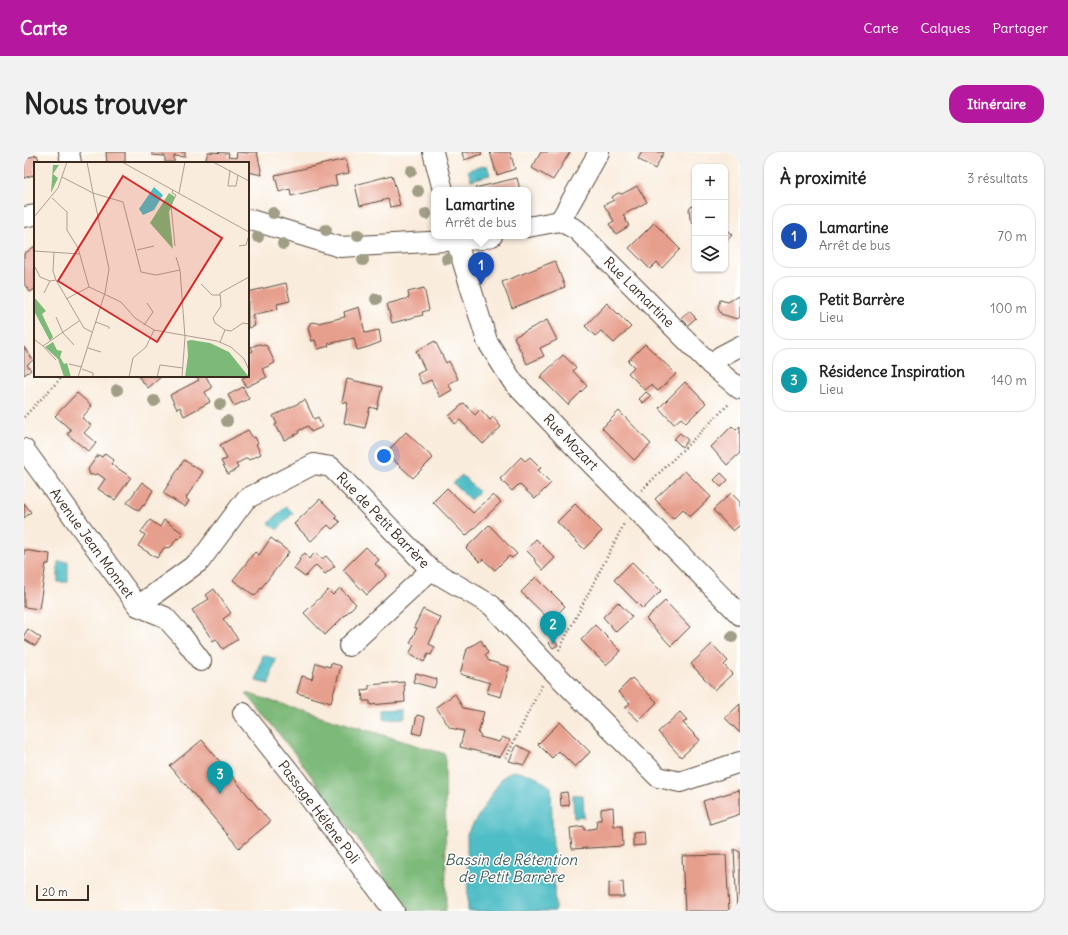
<!DOCTYPE html>
<html lang="fr">
<meta charset="utf-8">
<style>
body{margin:0;font-family:Delius,sans-serif;background:#f2f2f2;color:#222}
.controls{position:absolute;right:12px;top:12px;display:grid;overflow:hidden;border-radius:8px;box-shadow:0 1px 3px #0004}
.controls button{width:36px;height:36px;display:grid;place-items:center;padding:0;border:0;border-bottom:1px solid #e0e0e0;background:#fff;color:#222;font:20px sans-serif}
.scale{position:absolute;left:12px;bottom:10px;width:53px;box-sizing:border-box;padding-left:4px;border:2px solid #3b2a1e;border-top:0;font-size:11px;line-height:14px;white-space:nowrap;color:#3b2a1e;-webkit-text-stroke:3px #fff;paint-order:stroke}
.you{position:absolute;left:360px;top:304px;width:14px;height:14px;margin:-10px;border:3px solid #fff;border-radius:50%;background:#1a73e8;box-shadow:0 0 0 6px #1a73e833}
.badge{display:grid;place-items:center;width:26px;height:26px;border-radius:50%;background:#b5179e;color:#fff;font-size:13px;font-weight:700}
.pin{position:absolute;translate:-50% -33px;filter:drop-shadow(0 1px 2px #0008)}
.pin::after{content:'';position:absolute;top:21px;width:14px;height:12px;background:inherit;clip-path:polygon(0 0,100% 0,50% 100%)}
.popup{position:absolute;left:407px;top:35px;width:100px;height:52px;box-sizing:border-box;display:grid;place-content:center;border-radius:8px;background:#fff;filter:drop-shadow(0 1px 3px #0005);font-size:13px;white-space:nowrap;color:#767676}
.popup b{font-size:15px;color:#222}
.popup::after{content:'';position:absolute;left:50%;top:100%;margin-left:-8px;border:8px solid transparent;border-top-color:#fff}
.list{margin:0;padding:0;list-style:none}
h2{display:flex;justify-content:space-between;align-items:center;height:52px;margin:0;padding:0 16px;font-size:17px}
h2 small{font-size:13px;font-weight:400;color:#767676}
.list li{display:grid;grid-template-columns:26px 1fr auto;gap:12px;align-items:center;box-sizing:border-box;height:64px;margin:0 8px 8px;padding:0 8px;border:1px solid #e0e0e0;border-radius:16px}
.list b{display:block;font-size:15px;white-space:nowrap}
.list p{margin:0;font-size:13px;white-space:nowrap;color:#767676}
.list em{font-size:13px;font-style:normal;color:#767676}
.icon{flex:none;width:22px;height:22px;fill:none;stroke:currentColor;stroke-width:2;stroke-linecap:round;stroke-linejoin:round}
.map{position:relative;flex:none;width:716px;height:759px;overflow:hidden;border-radius:16px}
header{display:flex;align-items:center;gap:24px;box-sizing:border-box;height:56px;padding:0 20px;background:#b5179e;color:#fff}
header strong{font-size:19px}
nav{display:flex;gap:22px;margin-inline-start:auto;font-size:14px}
.intro{display:flex;align-items:center;justify-content:space-between;box-sizing:border-box;height:96px;padding:0 24px}
h1{margin:0;font-size:28px}
.button{padding:10px 18px;border-radius:16px;background:#b5179e;color:#fff;font-size:14px;font-weight:700}
main{display:flex;gap:24px;padding:0 24px}
aside{flex:1;background:#fff;border-radius:16px;box-shadow:0 1px 3px #0004}
.map>svg:first-child{display:block}
.forest{fill:#7db979;stroke:#5c724c}
.water{fill:#4fbdc6;stroke:#457472}
.building{fill:#e79f8d}
.lines{fill:none;stroke-linecap:round;stroke-linejoin:round}
.minor-casing{stroke:#58473a;stroke-width:22}
.path{stroke:#58473a;stroke-width:2.5;stroke-dasharray:1 3;stroke-linecap:butt}
.minor{stroke:#fff;stroke-width:20}
.tree{fill:#a09e86}
.labels{text-anchor:middle;dominant-baseline:central;stroke-width:3;stroke-linejoin:round;paint-order:stroke}
.street-label{font-size:14px;fill:#3b2a1e;stroke:#fff}
.water-label{font-size:15px;font-style:italic;fill:#425d59;stroke:#fff}
.inset-road{fill:none;stroke:#ad9e90;stroke-width:1}
.view{fill:#d62828;fill-opacity:0.15;stroke:#d62828;stroke-width:2}
.inset-edge{fill:none;stroke:#3b2a1e;stroke-width:2}
</style>
<header>
<strong>Carte</strong>
<nav><a>Carte</a><a>Calques</a><a>Partager</a></nav>
</header>
<div class="intro"><h1>Nous trouver</h1><a class="button">Itinéraire</a></div>
<main>
<div class="map">
<svg width="716" height="759" viewBox="0 0 716 759">
<rect width="100%" height="100%" fill="#fff"/>
<filter id="ink" filterUnits="userSpaceOnUse"><feTurbulence type="fractalNoise" baseFrequency=".025" numOctaves="2"/><feDisplacementMap in="SourceGraphic" scale="8" xChannelSelector="R" yChannelSelector="G"/><feConvolveMatrix kernelMatrix="1 2 1 2 8 2 1 2 1" color-interpolation-filters="sRGB"/></filter>
<filter id="wash" filterUnits="userSpaceOnUse"><feTurbulence type="fractalNoise" baseFrequency=".012" numOctaves="4" result="noise"/><feDisplacementMap in="SourceGraphic" scale="16" xChannelSelector="R" yChannelSelector="G"/><feGaussianBlur stdDeviation="0.9" result="paint"/><feColorMatrix in="noise" values="0 0 0 0 0 0 0 0 0 0 0 0 0 0 0 0 0 1.4 0 .05"/><feComposite in="paint" operator="in"/></filter>
<g filter="url(#wash)">
<rect width="100%" height="100%" fill="#f9ecdc"/>
<polygon class="forest" points="222,541 421,602 422,759 367,759 359,722 271,602"/>
<g class="water">
<polygon points="463,13 466,23 447,28 444,18"/>
<polygon points="438,323 455,340 446,348 429,331"/>
<polygon points="262,354 269,361 253,378 245,371"/>
<rect x="34" y="410" width="10" height="20"/>
<polygon points="239,503 252,507 245,532 232,529"/>
<polygon points="381,556 381,566 360,567 360,557"/>
<polygon points="488,619 509,623 527,635 531,759 444,759 443,682 478,626"/>
<polygon points="549,643 559,643 560,665 550,666"/>
</g>
<g id="blocks">
<g class="building">
<polygon points="0,0 1,0 4,6 13,3 16,11 11,11 11,24 10,25 9,23 0,26"/>
<polygon points="82,0 101,0 101,10 83,11"/>
<polygon points="128,0 161,0 161,5 150,4 150,10 141,10 141,4 128,3"/>
<polygon points="184,0 205,1 204,5 212,6 213,0 224,1 224,0 233,0 238,23 224,20 224,11 181,11"/>
<polygon points="438,0 457,0 458,2 440,8"/>
<polygon points="466,0 486,0 491,17 473,23"/>
<polygon points="517,0 546,0 529,28 508,16"/>
<polygon points="618,0 640,0 631,17 614,7"/>
<polygon points="322,7 325,21 311,24 313,33 267,44 266,37 255,40 251,23"/>
<polygon points="368,23 376,53 366,55 364,47 336,54 331,33"/>
<polygon points="493,26 496,38 452,38 451,36"/>
<polygon points="613,34 623,50 599,63 605,74 592,82 585,72 590,69 580,53 590,48 588,45 594,41 598,42"/>
<polygon points="671,51 671,73 666,67 665,57"/>
<polygon points="630,71 656,97 638,116 633,110 626,117 605,96"/>
<polygon points="701,76 708,83 701,91"/>
<polygon points="11,94 11,137 6,140 0,132 0,102"/>
<polygon points="531,109 541,135 488,156 478,130"/>
<polygon points="262,131 266,149 253,152 254,157 228,163 231,174 224,176 224,140"/>
<polygon points="400,136 405,158 398,160 399,163 368,171 363,152 385,146 384,140"/>
<polygon points="716,143 716,165 713,167 697,162 694,156 696,148 704,150"/>
<polygon points="583,151 607,175 590,191 577,179 571,184 561,174"/>
<polygon points="335,155 341,181 355,178 357,190 344,195 333,198 330,186 304,192 305,194 294,197 291,188 288,189 284,176 286,171 288,170 294,171 321,165 320,160"/>
<polygon points="665,159 672,166 664,173 657,166"/>
<polygon points="523,168 533,188 516,196 520,204 503,212 490,185"/>
<polygon points="411,189 422,211 425,209 434,227 424,232 428,238 416,245 407,228 398,232 393,222 401,218 392,199"/>
<polygon points="235,192 243,194 251,211 238,217 243,225 222,235 218,226 224,224 224,202 229,199 227,195"/>
<polygon points="621,192 652,222 634,239 627,233 621,238 604,221 610,215 604,209"/>
<polygon points="0,195 9,208 3,213 7,218 0,223"/>
<polygon points="539,203 552,215 549,219 563,234 544,253 516,225"/>
<polygon points="114,224 138,224 124,236"/>
<polygon points="172,224 182,224 188,236 181,240 186,250 160,264 156,255 153,257 146,243 175,228"/>
<polygon points="323,227 358,235 353,257 346,255 341,276 320,271 324,251 318,250"/>
<polygon points="661,230 682,251 662,271 657,266 650,272 635,256"/>
<polygon points="219,235 225,247 210,254 204,243"/>
<polygon points="622,240 627,244 619,251 615,247"/>
<polygon points="53,241 68,254 58,266 67,273 60,281 72,291 65,300 43,282 47,278 31,264"/>
<polygon points="281,248 290,267 294,265 298,275 287,280 284,274 274,279 275,281 260,288 256,280 255,281 251,273 253,272 249,264"/>
<polygon points="440,251 451,263 456,257 466,268 469,265 477,275 459,292 436,268 431,272 425,264"/>
<polygon points="595,259 627,292 610,308 578,276"/>
<polygon points="708,274 712,278 716,274 716,301 703,313 687,295"/>
<polygon points="224,278 229,286 231,285 234,291 232,292 237,302 225,308 223,306 212,312 214,316 204,322 197,309 203,307 196,293"/>
<polygon points="382,280 409,306 389,326 362,301"/>
<polygon points="656,281 664,288 658,295 650,287"/>
<polygon points="81,301 90,308 87,312 107,325 91,348 74,337 81,327 74,322 66,323 64,317 74,303 78,305"/>
<polygon points="497,305 501,309 506,305 517,316 514,318 527,331 511,347 495,332 488,339 476,327"/>
<polygon points="160,308 179,320 162,346 165,349 161,355 139,341"/>
<polygon points="661,319 687,345 666,365 659,357 649,367 631,347"/>
<polygon points="697,321 704,328 697,335 690,328"/>
<polygon points="118,330 129,338 120,354 119,353 115,359 103,351"/>
<polygon points="423,336 449,361 469,343 477,350 442,384 409,350"/>
<polygon points="707,341 716,350 716,375 715,374 709,379 689,358"/>
<polygon points="296,347 313,364 311,366 316,370 308,377 304,373 287,389 270,372"/>
<polygon points="0,351 7,360 0,366"/>
<polygon points="551,352 578,379 560,397 533,370"/>
<polygon points="126,368 136,375 140,368 159,381 155,387 153,386 147,395 140,396 133,406 114,394 121,383 117,380"/>
<polygon points="465,373 493,402 488,406 485,404 471,418 459,407 456,410 442,396"/>
<polygon points="247,386 265,400 231,444 209,428 231,400 235,403"/>
<polygon points="512,387 531,406 519,418 510,408 511,407 502,398"/>
<polygon points="342,395 355,408 351,412 363,423 343,443 319,418"/>
<polygon points="0,398 26,402 25,412 22,412 15,457 0,455"/>
<polygon points="281,401 285,407 291,401 298,407 302,404 311,414 301,422 292,413 281,425 270,417 276,408 275,406"/>
<polygon points="608,410 637,439 619,457 590,428"/>
<polygon points="512,425 541,454 527,469 497,440"/>
<polygon points="316,436 332,452 301,483 280,461 304,438 309,443"/>
<polygon points="190,437 207,461 199,467 214,487 199,497 192,487 189,489 168,458 185,447 182,443"/>
<polygon points="641,449 666,475 647,494 622,467"/>
<polygon points="594,450 608,465 592,480 579,465"/>
<polygon points="399,457 417,466 405,492 411,495 407,503 404,502 400,510 385,502 390,493 386,491 393,476 390,475"/>
<polygon points="571,473 597,499 582,513 557,488"/>
<polygon points="4,477 17,486 11,494 0,487 0,483"/>
<polygon points="529,487 534,493 529,496 525,491"/>
<polygon points="457,488 464,501 461,503 465,509 485,515 477,545 463,541 466,531 436,522 443,497"/>
<polygon points="688,492 704,509 700,513 708,522 691,538 667,512"/>
<polygon points="292,511 306,515 307,511 317,514 307,551 273,541 278,524 288,527"/>
<polygon points="392,521 413,527 410,536 389,530"/>
<polygon points="608,526 633,550 615,569 601,556 606,551 594,540"/>
<polygon points="380,530 381,550 346,553 346,549 339,549 338,538 345,537 345,533"/>
<polygon points="431,542 439,556 460,560 454,582 457,583 456,585 475,590 478,585 486,588 476,605 436,595 440,579 426,576 412,555"/>
<polygon points="716,552 716,581 701,566"/>
<polygon points="656,560 663,568 659,571 676,588 657,605 634,580"/>
<polygon points="393,563 401,565 397,583 389,581"/>
<polygon points="536,570 566,600 551,615 535,599 528,606 514,592"/>
<polygon points="178,588 246,670 215,696 146,614"/>
<polygon points="493,593 507,600 500,613 485,609"/>
<polygon points="715,638 716,642 716,662 686,672 679,649"/>
<polygon points="543,640 545,653 537,654 536,641"/>
<polygon points="589,655 590,674 598,674 599,694 548,697 546,676 560,674 560,678 572,676 573,668 577,668 577,657"/>
<polygon points="620,680 621,693 609,694 609,681"/>
<polygon points="710,697 716,700 716,759 713,759"/>
<polygon points="702,703 705,759 661,759 658,704"/>
<polygon points="599,730 600,745 585,745 585,731"/>
</g>
</g>
</g>
<g filter="url(#ink)">
<use href="#blocks" fill-opacity="0" stroke="#58473a" stroke-width="1"/>
<g class="lines">
<g class="minor-casing">
<g id="minor">
<polyline points="45,0 47,11"/>
<polyline points="409,0 419,38"/>
<polyline points="0,65 11,63"/>
<polyline points="224,67 316,95 457,87 468,84"/>
<polyline points="536,69 575,0"/>
<polyline points="504,75 536,69 553,78 687,213 716,237"/>
<polyline points="431,84 463,189 489,230 540,284 716,463"/>
<polyline points="687,213 697,204 716,194"/>
<polyline points="0,297 114,454 141,465 158,484 177,509"/>
<polyline points="114,454 176,409 222,347 290,312 307,315 407,418 467,453 526,516 634,625 656,630 716,610"/>
<polyline points="325,494 407,418"/>
<polyline points="219,561 272,628 370,759"/>
</g>
</g>
<g class="path">
<polyline points="0,265 39,224"/>
<polyline points="618,338 706,251"/>
<polyline points="535,498 598,376 600,371"/>
<polyline points="482,606 518,533"/>
</g>
<use href="#minor" class="minor"/>
</g>
<g class="tree">
<circle cx="387" cy="19" r="6"/>
<circle cx="394" cy="39" r="6"/>
<circle cx="249" cy="61" r="6"/>
<circle cx="402" cy="62" r="6"/>
<circle cx="302" cy="78" r="6"/>
<circle cx="334" cy="83" r="6"/>
<circle cx="234" cy="85" r="6"/>
<circle cx="259" cy="92" r="6"/>
<circle cx="423" cy="107" r="6"/>
<circle cx="339" cy="108" r="6"/>
<circle cx="352" cy="147" r="6"/>
<circle cx="93" cy="238" r="6"/>
<circle cx="130" cy="249" r="6"/>
<circle cx="196" cy="252" r="6"/>
<circle cx="203" cy="269" r="6"/>
<circle cx="708" cy="485" r="6"/>
</g>
</g>
<g class="labels">
<g class="street-label">
<text transform="translate(615 140) rotate(45)">Rue Lamartine</text>
<text transform="translate(547 290) rotate(46)">Rue Mozart</text>
<text transform="translate(359 368) rotate(46)">Rue de Petit Barrère</text>
<text transform="translate(68 391) rotate(54)">Avenue Jean Monnet</text>
<text transform="translate(295 660) rotate(53)">Passage Hélène Poli</text>
</g>
<g class="water-label">
<text x="487" y="707">Bassin de Rétention<tspan x="487" dy="17">de Petit Barrère</tspan></text>
</g>
</g>
<g transform="translate(10 10)">
<rect width="215" height="215" fill="#f9ecdc"/>
<path d="M19,3H25L19,12L24,16L17,31ZM135,31L141,35L135,50L139,87L116,61ZM0,135L12,149L8,152L19,175L16,179L0,149ZM157,178L176,181L195,190L215,215H151L154,194L153,179ZM19,180L23,188L28,189L26,195L30,202L33,201L37,215H30L24,197L11,185Z" fill="#7db979"/>
<path d="M120,25L129,33L120,48L109,53L105,47Z" fill="#4fbdc6"/>
<path class="inset-road" d="M53,0L59,31L89,40L107,110L122,113L146,108M88,0L215,70M179,0L215,19M196,8L194,24H202L204,13M28,15L59,31L75,107L71,131L44,215M139,28L138,31L142,33L137,43L141,84M145,31L151,0M18,36L33,50V68L44,86L55,125L87,140L101,156L120,168L183,179L197,185L210,197L215,208M0,55L24,26L33,0M205,84L212,83L215,73M103,88L120,84M0,89L46,92M20,90L19,109L22,118L50,166L58,170M142,95L146,108L151,175L148,215M1,105L6,115L16,119L22,118M167,122L178,133H186M10,131L16,119M32,137L55,125M22,155L29,171L40,183M62,160L75,165V167M110,163L119,150L113,141M191,168L197,169L209,161L215,162M0,177L9,184L45,159M186,180L191,168L181,161L179,156L187,144L186,131L215,115M9,184L22,198M54,186L67,190M35,202L48,205M48,207L59,211V215M95,215L99,196L112,185L120,168M123,215L126,203L149,206"/>
<path class="view" d="M89,14L188,76L123,180L24,119Z"/>
<rect width="215" height="215" class="inset-edge"/>
</g>
</svg>
<div class="controls">
<button>+</button>
<button>−</button>
<button><svg class="icon" aria-label="layers" viewBox="0 0 24 24"><path d="M12 4l9 5-9 5-9-5zM3 14l9 5 9-5"/></svg></button>
</div>
<div class="scale">20 m</div>
<div class="you"></div>
<div class="pin badge" style="left:457px;top:133px;background:#1a4fb4">1</div>
<div class="popup"><b>Lamartine</b>Arrêt de bus</div>
<div class="pin badge" style="left:529px;top:492px;background:#0f9aa8">2</div>
<div class="pin badge" style="left:196px;top:642px;background:#0f9aa8">3</div>
</div>
<aside>
<h2>À proximité<small>3 résultats</small></h2>
<ul class="list">
<li><span class="badge" style="background:#1a4fb4">1</span><div><b>Lamartine</b><p>Arrêt de bus</p></div><em>70 m</em></li>
<li><span class="badge" style="background:#0f9aa8">2</span><div><b>Petit Barrère</b><p>Lieu</p></div><em>100 m</em></li>
<li><span class="badge" style="background:#0f9aa8">3</span><div><b>Résidence Inspiration</b><p>Lieu</p></div><em>140 m</em></li>
</ul>
</aside>
</main>
